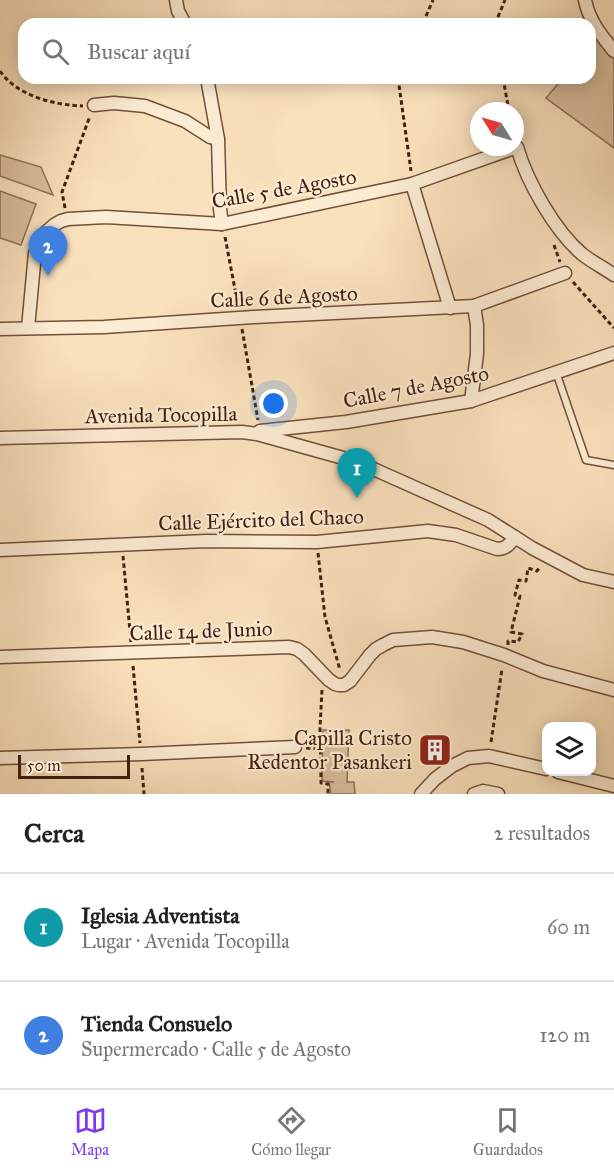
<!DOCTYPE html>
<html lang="es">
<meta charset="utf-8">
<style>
body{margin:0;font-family:"IM FELL Great Primer",serif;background:#f2f2f2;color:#222}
.controls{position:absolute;right:18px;bottom:18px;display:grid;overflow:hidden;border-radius:12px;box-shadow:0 3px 15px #0003}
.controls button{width:54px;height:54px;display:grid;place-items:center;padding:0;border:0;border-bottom:2px solid #e0e0e0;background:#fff;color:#222;font:30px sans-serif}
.compass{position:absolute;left:470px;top:102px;width:54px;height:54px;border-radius:50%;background:#fff;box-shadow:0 3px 15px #0003;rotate:307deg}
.scale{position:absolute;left:18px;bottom:15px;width:112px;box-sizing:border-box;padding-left:6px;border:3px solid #43200f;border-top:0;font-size:16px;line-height:21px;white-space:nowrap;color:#43200f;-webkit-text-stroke:4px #fcecd4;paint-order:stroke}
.you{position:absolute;left:274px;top:404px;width:21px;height:21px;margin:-15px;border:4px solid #fff;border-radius:50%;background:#1a73e8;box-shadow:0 0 0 9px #1a73e833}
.badge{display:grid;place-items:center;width:39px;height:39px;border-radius:50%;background:#7c3aed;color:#fff;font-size:20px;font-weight:700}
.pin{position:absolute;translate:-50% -50px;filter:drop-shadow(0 2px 3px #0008)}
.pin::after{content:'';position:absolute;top:32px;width:21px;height:18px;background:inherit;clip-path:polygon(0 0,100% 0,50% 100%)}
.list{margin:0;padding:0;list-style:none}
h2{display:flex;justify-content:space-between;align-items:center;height:78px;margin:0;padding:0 24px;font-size:26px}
h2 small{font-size:20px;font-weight:400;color:#767676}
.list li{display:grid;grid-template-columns:39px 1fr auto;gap:18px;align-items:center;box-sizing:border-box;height:108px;padding:0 24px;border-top:2px solid #e0e0e0}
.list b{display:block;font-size:22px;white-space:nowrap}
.list p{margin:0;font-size:20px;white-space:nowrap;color:#767676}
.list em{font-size:20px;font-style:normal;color:#767676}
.icon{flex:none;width:33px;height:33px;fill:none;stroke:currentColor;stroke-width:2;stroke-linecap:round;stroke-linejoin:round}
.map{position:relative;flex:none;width:614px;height:794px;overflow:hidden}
.search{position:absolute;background:#fff;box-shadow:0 3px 15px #0003;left:18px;right:18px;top:18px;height:66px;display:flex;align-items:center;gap:15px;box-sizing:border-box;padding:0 21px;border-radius:18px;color:#767676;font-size:22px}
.sheet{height:294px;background:#fff}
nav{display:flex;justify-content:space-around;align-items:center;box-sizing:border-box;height:84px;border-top:2px solid #e0e0e0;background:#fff;font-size:16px;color:#767676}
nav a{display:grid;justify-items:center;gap:3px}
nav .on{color:#7c3aed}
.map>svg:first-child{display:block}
.green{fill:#dbc09f;stroke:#8f7057;stroke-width:1.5}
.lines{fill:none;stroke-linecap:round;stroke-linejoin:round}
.lane-casing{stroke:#71503a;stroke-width:9}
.street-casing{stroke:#71503a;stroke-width:15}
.path{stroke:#43200f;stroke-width:3;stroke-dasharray:4.5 3;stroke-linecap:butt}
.lane{stroke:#fcecd4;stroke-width:6}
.street{stroke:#fcecd4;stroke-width:12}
.labels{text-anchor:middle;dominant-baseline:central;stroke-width:4.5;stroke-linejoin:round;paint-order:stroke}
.street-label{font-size:21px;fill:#43200f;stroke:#fcecd4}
.poi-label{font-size:21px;fill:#43200f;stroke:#fcecd4;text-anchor:end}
</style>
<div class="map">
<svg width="614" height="794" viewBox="0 0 614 794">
<rect width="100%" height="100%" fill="#fae1bd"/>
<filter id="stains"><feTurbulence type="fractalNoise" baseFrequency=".00333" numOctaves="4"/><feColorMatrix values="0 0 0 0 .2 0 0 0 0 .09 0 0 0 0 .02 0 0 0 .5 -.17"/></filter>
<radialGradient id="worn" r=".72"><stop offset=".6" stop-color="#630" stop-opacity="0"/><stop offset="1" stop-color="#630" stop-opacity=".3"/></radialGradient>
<g class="green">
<polygon points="599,36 614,42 614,148 546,98 563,78 590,78 590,47"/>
<polygon points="0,155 41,167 53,195 0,176"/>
<polygon points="0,191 36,204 21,245 0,238"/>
<polygon points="323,730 349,730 347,782 354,782 355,794 331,794 329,782 334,782 322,781"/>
</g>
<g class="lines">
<g class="lane-casing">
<polyline id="lane" points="556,372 586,460 614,465"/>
</g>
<g class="street-casing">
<g id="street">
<polyline points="176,0 178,11 185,24"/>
<path d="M585,0C589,21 601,35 614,51"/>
<polyline points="207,78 218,139 220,209 222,224"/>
<polyline points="94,105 114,103 145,106 185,121 210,137 218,139"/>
<polyline points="412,184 450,308"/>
<path d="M28,328L35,253L45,233L54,225L61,221L68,219L106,217L222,224L412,184L517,147C527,182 555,231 582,254C592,262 604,268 614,275"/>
<polyline points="0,329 104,327 254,317 474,306 565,273"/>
<polyline points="471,401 477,354 477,325 474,306"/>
<polyline points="257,433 260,431 346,422 471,401 614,353"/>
<polyline points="0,438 242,432 257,434 354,461 369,467 488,520 532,548 583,575 614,582"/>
<path d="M0,550L206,541L317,542L428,531L456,535L497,549C506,549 510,544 515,537"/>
<polyline points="0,657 289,647 297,649 304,654 329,680 335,684 338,685 344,685 350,681 370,655 376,649 383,645 393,640 432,637 463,642 504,655 543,671 614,690"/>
<polyline points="0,758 142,754 295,747"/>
<polyline points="558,772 614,786"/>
<polyline points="421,794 435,779 452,766 468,758 489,756 546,769"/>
<polyline points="474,794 483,791 498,794"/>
</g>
</g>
<g class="path">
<polyline points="423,23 433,0"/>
<polyline points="423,24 466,20 481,24"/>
<polyline points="495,24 505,0"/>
<path d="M0,71C17,96 54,105 83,106"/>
<polyline points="398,78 411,171"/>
<polyline points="503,78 509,111"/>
<polyline points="65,208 62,192 90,116"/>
<polyline points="225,237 238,305"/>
<polyline points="554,245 560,262"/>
<polyline points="573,282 614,328"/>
<polyline points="242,329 258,420"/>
<polyline points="318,553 325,617 340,670"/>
<polyline points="123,556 131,642"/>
<polyline points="508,645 508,641 518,642 522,634 511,632 520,596 515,595 519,580 526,581 528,568 537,571 540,567"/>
<polyline points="133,666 140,743"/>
<polyline points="322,690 320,728 321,783 328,784 328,794"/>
<polyline points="491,742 502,669"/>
<polyline points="306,748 320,749"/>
<polyline points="142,768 144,794"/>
</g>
<use href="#lane" class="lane"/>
<use href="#street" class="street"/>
</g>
<defs>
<g id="building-square" transform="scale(1.725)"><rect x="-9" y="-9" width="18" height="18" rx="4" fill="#8f2418" stroke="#fcecd4"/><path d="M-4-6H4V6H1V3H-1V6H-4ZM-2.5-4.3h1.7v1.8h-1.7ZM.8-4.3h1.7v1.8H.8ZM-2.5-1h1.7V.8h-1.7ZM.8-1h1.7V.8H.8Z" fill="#fff"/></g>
</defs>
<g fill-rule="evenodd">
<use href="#building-square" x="435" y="750"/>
</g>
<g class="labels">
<g class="street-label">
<text transform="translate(284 189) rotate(-10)">Calle 5 de Agosto</text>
<text transform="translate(284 297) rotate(-3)">Calle 6 de Agosto</text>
<text transform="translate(416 387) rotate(-11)">Calle 7 de Agosto</text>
<text transform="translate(161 415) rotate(-1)">Avenida Tocopilla</text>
<text transform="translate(261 520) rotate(-2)">Calle Ejército del Chaco</text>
<text transform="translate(201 631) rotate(-2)">Calle 14 de Junio</text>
</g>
<g class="poi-label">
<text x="412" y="738">Capilla Cristo<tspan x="412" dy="24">Redentor Pasankeri</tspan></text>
</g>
</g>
<rect width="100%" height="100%" filter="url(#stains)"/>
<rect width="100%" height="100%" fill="url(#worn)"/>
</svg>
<div class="controls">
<button><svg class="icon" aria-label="layers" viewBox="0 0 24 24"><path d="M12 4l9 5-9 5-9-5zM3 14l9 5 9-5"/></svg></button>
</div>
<svg class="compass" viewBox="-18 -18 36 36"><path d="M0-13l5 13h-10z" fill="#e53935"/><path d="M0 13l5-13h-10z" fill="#767676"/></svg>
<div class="scale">50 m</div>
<div class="you"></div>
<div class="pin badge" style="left:357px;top:498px;background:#0f9aa8">1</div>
<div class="pin badge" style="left:48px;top:276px;background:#3f7fe0">2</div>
<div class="search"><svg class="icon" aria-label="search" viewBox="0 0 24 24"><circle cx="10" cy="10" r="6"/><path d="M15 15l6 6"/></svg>Buscar aquí</div>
</div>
<section class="sheet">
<h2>Cerca<small>2 resultados</small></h2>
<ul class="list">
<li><span class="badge" style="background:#0f9aa8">1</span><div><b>Iglesia Adventista</b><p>Lugar · Avenida Tocopilla</p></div><em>60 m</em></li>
<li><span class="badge" style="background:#3f7fe0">2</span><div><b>Tienda Consuelo</b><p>Supermercado · Calle 5 de Agosto</p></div><em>120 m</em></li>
</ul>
</section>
<nav>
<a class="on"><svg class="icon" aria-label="map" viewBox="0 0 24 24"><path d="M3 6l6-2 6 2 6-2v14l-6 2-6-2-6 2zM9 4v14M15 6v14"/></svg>Mapa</a>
<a><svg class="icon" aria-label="directions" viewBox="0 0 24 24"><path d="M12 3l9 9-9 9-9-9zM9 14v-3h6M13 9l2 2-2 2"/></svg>Cómo llegar</a>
<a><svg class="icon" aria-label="saved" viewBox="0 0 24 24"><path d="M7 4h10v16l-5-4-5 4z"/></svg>Guardados</a>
</nav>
